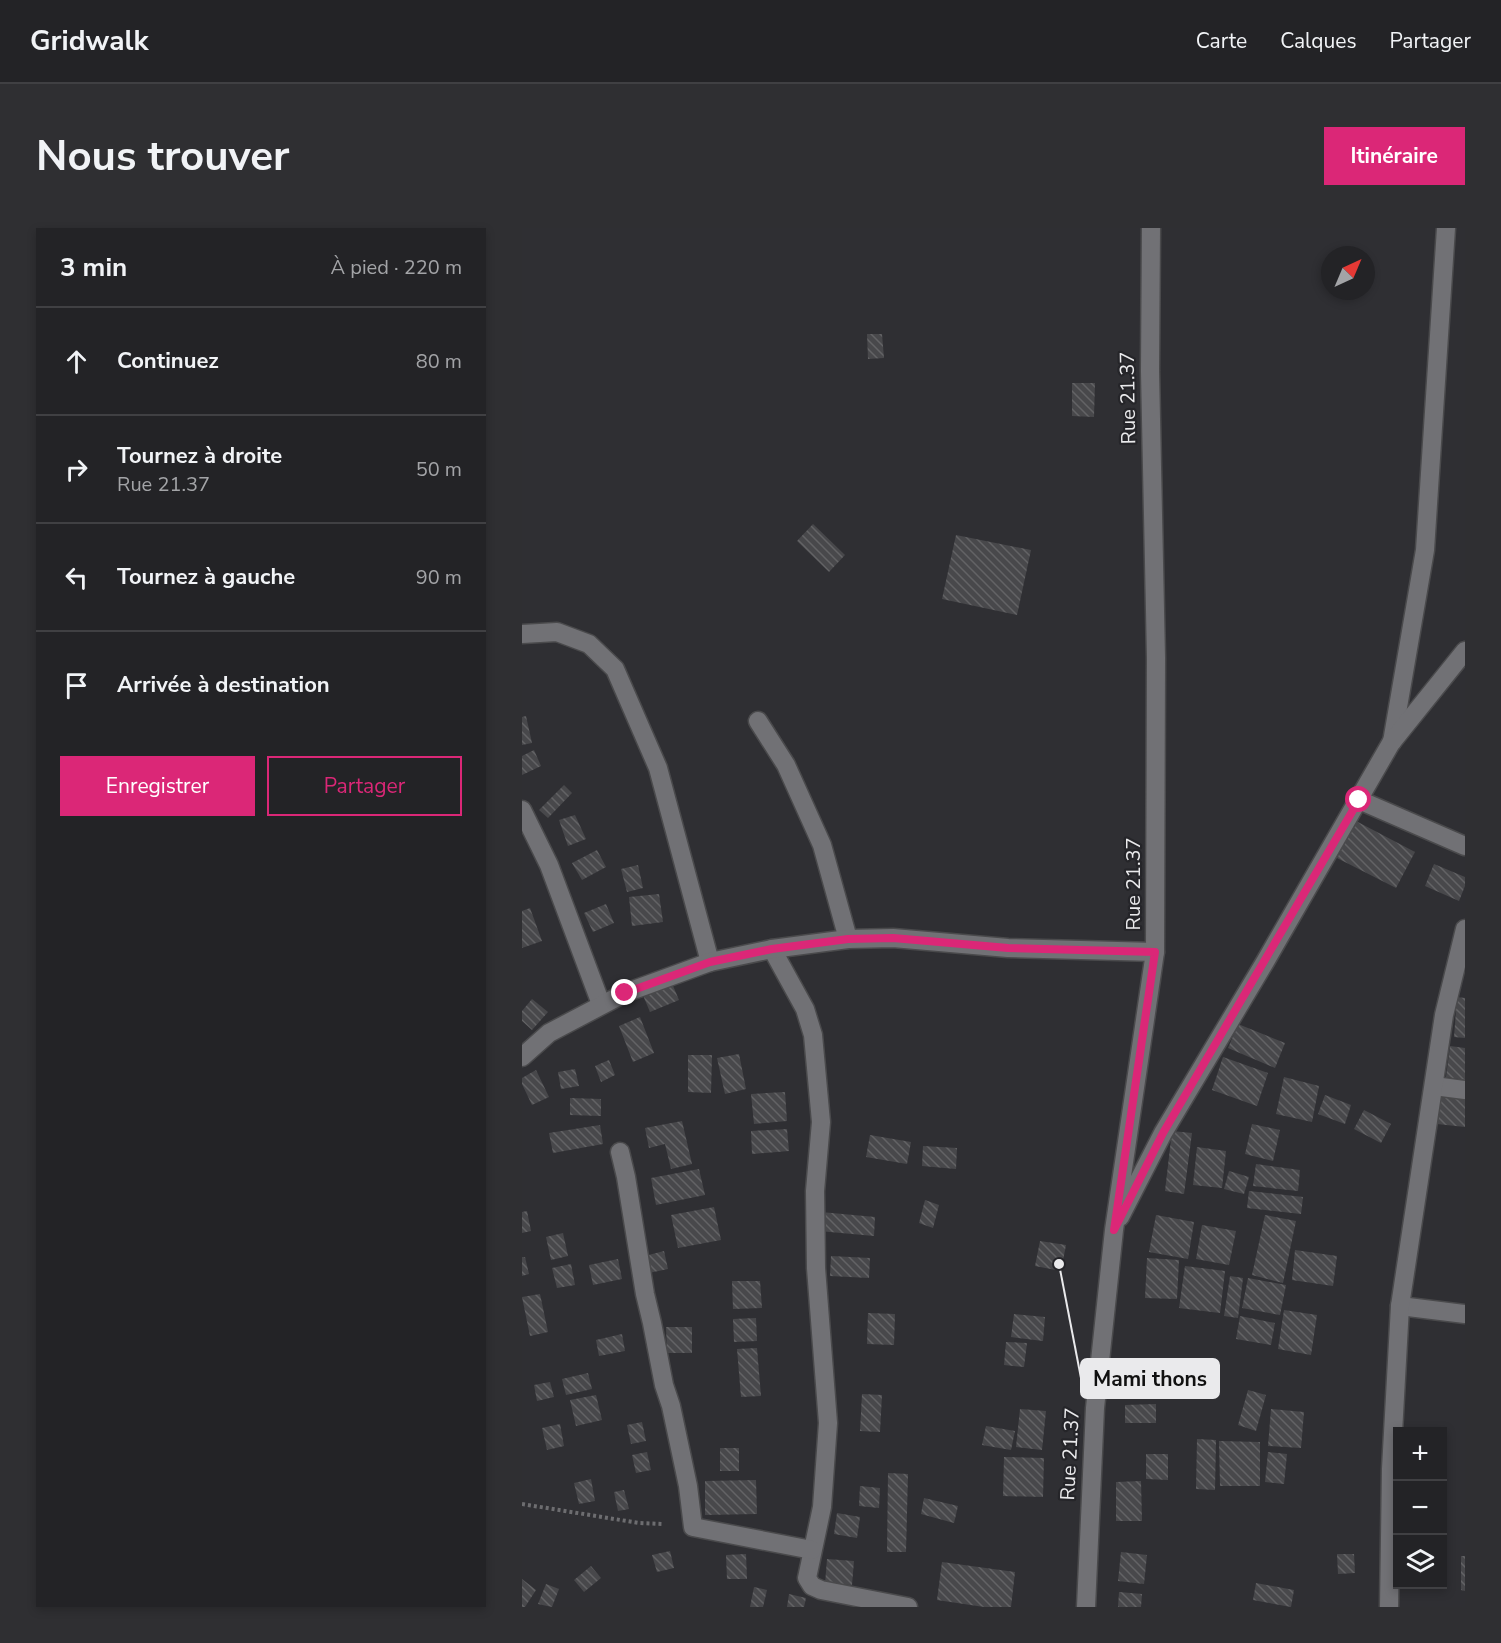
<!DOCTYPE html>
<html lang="fr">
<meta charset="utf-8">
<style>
body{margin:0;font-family:"Nunito Sans",sans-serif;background:#2f2f32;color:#f1f3f6}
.controls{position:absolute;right:18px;bottom:18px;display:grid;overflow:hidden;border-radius:0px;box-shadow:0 3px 9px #0003}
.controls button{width:54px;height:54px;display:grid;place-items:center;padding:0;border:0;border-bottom:2px solid #404043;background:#232326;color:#f1f3f6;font:30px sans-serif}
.compass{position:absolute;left:799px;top:18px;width:54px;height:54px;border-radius:50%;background:#232326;box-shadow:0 3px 9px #0003;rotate:44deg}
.stop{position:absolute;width:18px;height:18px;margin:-14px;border:4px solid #db2777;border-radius:50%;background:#fff}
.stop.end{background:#db2777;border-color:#fff;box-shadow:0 2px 6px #0008}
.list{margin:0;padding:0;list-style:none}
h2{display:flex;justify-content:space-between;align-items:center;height:78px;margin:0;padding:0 24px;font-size:26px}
h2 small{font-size:20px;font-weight:400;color:#a3a4a7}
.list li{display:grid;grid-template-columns:39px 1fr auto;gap:18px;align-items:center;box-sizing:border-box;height:108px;padding:0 24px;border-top:2px solid #404043}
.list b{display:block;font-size:22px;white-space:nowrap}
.list p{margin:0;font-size:20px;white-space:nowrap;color:#a3a4a7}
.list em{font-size:20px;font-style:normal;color:#a3a4a7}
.actions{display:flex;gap:12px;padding:18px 24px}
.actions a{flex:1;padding:14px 0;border:2px solid #db2777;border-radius:0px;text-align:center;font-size:21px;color:#db2777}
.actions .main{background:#db2777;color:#fff}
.icon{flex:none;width:33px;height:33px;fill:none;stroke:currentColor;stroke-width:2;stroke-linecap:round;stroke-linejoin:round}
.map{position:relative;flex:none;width:943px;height:1379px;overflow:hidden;border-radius:0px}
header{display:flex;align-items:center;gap:36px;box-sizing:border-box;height:84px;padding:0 30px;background:#232326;border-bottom:2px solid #404043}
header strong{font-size:28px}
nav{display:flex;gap:33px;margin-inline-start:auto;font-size:21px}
.intro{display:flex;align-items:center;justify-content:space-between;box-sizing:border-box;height:144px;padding:0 36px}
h1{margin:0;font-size:42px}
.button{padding:15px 27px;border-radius:0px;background:#db2777;color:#fff;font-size:21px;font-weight:700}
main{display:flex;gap:36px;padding:0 36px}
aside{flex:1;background:#232326;border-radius:0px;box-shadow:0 3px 9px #0003}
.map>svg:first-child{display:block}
.building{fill:url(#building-back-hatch)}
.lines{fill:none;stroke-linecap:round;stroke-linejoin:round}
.street-casing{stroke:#4a4a4c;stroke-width:21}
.path{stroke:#6d6d70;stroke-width:4;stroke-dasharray:3 3;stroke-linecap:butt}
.street{stroke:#717175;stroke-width:18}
.route{stroke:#db2777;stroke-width:8}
.labels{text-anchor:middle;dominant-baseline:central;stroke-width:4.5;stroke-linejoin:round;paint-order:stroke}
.street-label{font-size:20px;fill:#eaeaec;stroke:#252529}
.leader{fill:none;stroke:#eaeaec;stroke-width:2}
.callout-dot{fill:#eaeaec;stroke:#252529;stroke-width:2}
.callout{fill:#eaeaec;stroke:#eaeaec;stroke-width:2}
.callout-label{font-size:21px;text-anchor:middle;font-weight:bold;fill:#111}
</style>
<header>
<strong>Gridwalk</strong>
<nav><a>Carte</a><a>Calques</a><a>Partager</a></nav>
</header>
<div class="intro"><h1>Nous trouver</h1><a class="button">Itinéraire</a></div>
<main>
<aside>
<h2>3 min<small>À pied · 220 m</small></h2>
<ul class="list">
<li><svg class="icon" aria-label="ahead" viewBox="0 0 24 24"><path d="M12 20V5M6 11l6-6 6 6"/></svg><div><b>Continuez</b></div><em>80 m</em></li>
<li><svg class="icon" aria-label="right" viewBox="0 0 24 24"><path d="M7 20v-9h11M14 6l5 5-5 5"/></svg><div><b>Tournez à droite</b><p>Rue 21.37</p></div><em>50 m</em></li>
<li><svg class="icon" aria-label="left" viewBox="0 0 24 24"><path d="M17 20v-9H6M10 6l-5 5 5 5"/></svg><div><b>Tournez à gauche</b></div><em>90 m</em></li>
<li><svg class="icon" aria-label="arrive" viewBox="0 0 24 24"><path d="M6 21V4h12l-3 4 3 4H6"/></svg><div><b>Arrivée à destination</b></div></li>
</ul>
<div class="actions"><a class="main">Enregistrer</a><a>Partager</a></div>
</aside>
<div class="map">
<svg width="943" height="1379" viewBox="0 0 943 1379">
<defs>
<pattern id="building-back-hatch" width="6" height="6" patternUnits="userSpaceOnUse" patternTransform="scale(1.5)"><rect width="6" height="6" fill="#48484b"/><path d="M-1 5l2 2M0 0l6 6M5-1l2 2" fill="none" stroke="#636365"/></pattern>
</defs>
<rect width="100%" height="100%" fill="#2f2f33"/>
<g class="building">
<polygon points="345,106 360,106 362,130 346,131"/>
<polygon points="550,155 573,155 572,189 550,188"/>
<polygon points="291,296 323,327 307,344 275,313"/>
<polygon points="434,307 509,322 495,387 420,371"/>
<polygon points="4,488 10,515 0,517 0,489"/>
<polygon points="12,522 19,538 0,547 0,528"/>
<polygon points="42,557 50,565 26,590 17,582"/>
<polygon points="53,587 64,611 46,618 37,592"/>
<polygon points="834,593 893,624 874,660 815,630"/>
<polygon points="75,622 84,639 60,652 50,635"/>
<polygon points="912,636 943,649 943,658 937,673 903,658"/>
<polygon points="116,637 121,660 105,664 99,641"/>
<polygon points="137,666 141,694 110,698 107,669"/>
<polygon points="84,676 92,695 71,704 62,685"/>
<polygon points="8,680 20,713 0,720 0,683"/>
<polygon points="149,753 157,772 128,784 120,765"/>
<polygon points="935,769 943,770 943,810 932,809"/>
<polygon points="10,771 26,784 10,802 0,793 0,783"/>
<polygon points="118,789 132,825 111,834 97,798"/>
<polygon points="716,796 763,815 753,840 706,820"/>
<polygon points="928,818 943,820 943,852 924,849"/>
<polygon points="217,826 224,861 203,866 195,830"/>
<polygon points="166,827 190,827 189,865 166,864"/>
<polygon points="701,829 746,845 735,878 690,862"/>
<polygon points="87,832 93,847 79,854 73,838"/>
<polygon points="53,841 57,858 39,861 36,844"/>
<polygon points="14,842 27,869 10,877 0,856 0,850"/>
<polygon points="762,849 797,858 790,894 754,886"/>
<polygon points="263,864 265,893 232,896 229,866"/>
<polygon points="803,867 829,877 823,896 796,886"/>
<polygon points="919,869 943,872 943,899 915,896"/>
<polygon points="48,870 79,871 79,888 48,887"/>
<polygon points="842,882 869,896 859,915 832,901"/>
<polygon points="160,893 170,936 149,941 143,916 127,920 123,900"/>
<polygon points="730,896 758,902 751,933 723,926"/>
<polygon points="78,897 81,916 31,925 27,905"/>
<polygon points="265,901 267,923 230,926 229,903"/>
<polygon points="650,903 670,905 662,966 643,963"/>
<polygon points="348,907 389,914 385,936 344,929"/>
<polygon points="401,918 435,920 434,941 400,938"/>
<polygon points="675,919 704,923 700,960 671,957"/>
<polygon points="734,936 778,942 776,963 731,958"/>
<polygon points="177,941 183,967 134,977 129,950"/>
<polygon points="707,943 727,949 722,966 702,961"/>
<polygon points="727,963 781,969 779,986 725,980"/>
<polygon points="403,972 417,977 411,1000 397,995"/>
<polygon points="192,979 199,1012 156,1020 149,987"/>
<polygon points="5,983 9,1003 0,1005 0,984"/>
<polygon points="299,984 353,989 352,1008 297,1003"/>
<polygon points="634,987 672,994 666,1031 627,1024"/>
<polygon points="743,987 774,993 761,1055 730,1047"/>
<polygon points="680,997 714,1003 707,1037 674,1031"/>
<polygon points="41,1005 46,1028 29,1032 24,1009"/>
<polygon points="518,1013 544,1017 539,1043 513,1038"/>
<polygon points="773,1022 815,1028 811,1058 770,1052"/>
<polygon points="142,1023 146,1041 122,1046 119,1029"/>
<polygon points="309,1028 348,1030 347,1050 308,1048"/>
<polygon points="0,1029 3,1029 7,1046 0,1048"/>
<polygon points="625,1030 657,1032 655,1071 623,1070"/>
<polygon points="96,1031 100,1051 71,1057 67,1037"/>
<polygon points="49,1036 53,1057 35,1060 30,1040"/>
<polygon points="663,1038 703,1043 698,1085 657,1080"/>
<polygon points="708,1048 721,1050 716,1090 702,1088"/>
<polygon points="726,1050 764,1057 758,1087 720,1080"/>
<polygon points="210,1053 238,1053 240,1080 211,1081"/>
<polygon points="18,1066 26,1104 8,1108 0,1069"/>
<polygon points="762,1082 795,1087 789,1127 756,1121"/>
<polygon points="346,1085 373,1086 372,1117 345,1116"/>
<polygon points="492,1086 523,1089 521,1113 489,1109"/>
<polygon points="718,1088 753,1095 749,1117 714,1111"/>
<polygon points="234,1090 235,1113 212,1114 211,1091"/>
<polygon points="144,1099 170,1099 170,1125 145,1125"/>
<polygon points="100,1106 103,1123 77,1128 74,1112"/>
<polygon points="484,1114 505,1115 502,1139 482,1137"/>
<polygon points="235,1120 239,1168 219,1169 215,1121"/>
<polygon points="66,1145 70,1161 44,1167 40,1151"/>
<polygon points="28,1154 32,1169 15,1173 12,1157"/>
<polygon points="726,1162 744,1167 734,1203 716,1197"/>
<polygon points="340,1166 360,1167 358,1204 338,1203"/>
<polygon points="74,1167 80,1192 54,1198 48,1172"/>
<polygon points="634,1176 634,1195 603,1195 603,1177"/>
<polygon points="498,1181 524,1183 520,1222 494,1219"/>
<polygon points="749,1181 782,1184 779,1220 746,1218"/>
<polygon points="120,1194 124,1213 109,1216 105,1197"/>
<polygon points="38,1196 42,1218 25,1222 20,1200"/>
<polygon points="464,1198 493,1203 489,1222 460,1217"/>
<polygon points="675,1211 694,1212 693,1262 674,1261"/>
<polygon points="697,1213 738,1214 738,1258 698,1258"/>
<rect x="198" y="1220" width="19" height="23"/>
<polygon points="125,1224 129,1242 114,1245 110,1227"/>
<polygon points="746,1224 765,1226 762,1256 743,1254"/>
<polygon points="624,1226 646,1226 646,1252 624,1251"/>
<polygon points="482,1229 522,1230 521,1269 481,1268"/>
<polygon points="366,1245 386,1246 384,1324 365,1324"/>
<polygon points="69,1251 73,1273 57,1276 52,1255"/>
<polygon points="234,1252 235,1286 183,1287 183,1253"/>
<polygon points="619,1253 620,1293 594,1293 594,1254"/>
<polygon points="338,1258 358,1260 357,1280 337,1278"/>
<polygon points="102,1262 107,1281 96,1283 92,1264"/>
<polygon points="402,1270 436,1278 432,1295 399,1286"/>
<polygon points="315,1285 338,1289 335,1310 312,1306"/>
<polygon points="148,1323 152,1340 135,1344 130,1327"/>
<polygon points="599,1324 625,1327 622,1356 596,1353"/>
<polygon points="224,1326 225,1351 205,1351 204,1327"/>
<polygon points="815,1326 832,1326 833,1345 816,1346"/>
<polygon points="939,1328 943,1328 943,1363 939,1362"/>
<polygon points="305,1331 332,1333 330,1357 303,1356"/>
<polygon points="420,1334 493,1344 489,1379 462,1379 415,1372"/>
<polygon points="69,1338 79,1350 62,1364 52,1352"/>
<polygon points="0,1351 14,1362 3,1379 0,1379"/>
<polygon points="734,1355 772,1362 769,1379 731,1372"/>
<polygon points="24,1356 37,1361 30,1379 16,1376"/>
<polygon points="232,1359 245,1362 241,1379 228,1379"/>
<polygon points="597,1364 620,1366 619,1379 596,1379"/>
<polygon points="267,1366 284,1370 282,1379 265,1379"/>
</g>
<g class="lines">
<g class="street-casing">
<g id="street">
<polyline points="0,406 35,404 67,416 93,441 136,540 188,734"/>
<polyline points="236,493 264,537 300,617 326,711"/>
<polyline points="870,514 903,322 924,0"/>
<polyline points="837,572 943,618"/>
<polyline points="0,582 27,637 79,776"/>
<polyline points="250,721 283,781 291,807 299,894 293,963 294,1040 306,1195 300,1279 285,1350 290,1358 299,1362 386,1379"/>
<polyline points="0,829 27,805 103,765 188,734 250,721 326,711 371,710 486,720 633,724"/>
<polyline points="912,858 943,862"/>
<polyline points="98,924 104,949 123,1066 130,1095 142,1157 149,1178 166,1258 171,1299 290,1322"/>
<polyline points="598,989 641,905 743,734 869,515 943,423"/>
<polyline points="878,1078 943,1086"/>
<polyline points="564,1379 573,1180 592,1002 633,724 634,430 628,143 629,0"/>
<polyline points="867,1379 869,1241 878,1078 922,787 943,701"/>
</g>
</g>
<polyline class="path" points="0,1276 117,1295 142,1296"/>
<use href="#street" class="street"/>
</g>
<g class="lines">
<polyline class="route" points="103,765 188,734 250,721 326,711 371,710 486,720 633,724 592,1002 641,905 837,572"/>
</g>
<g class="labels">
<g class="street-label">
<text transform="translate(606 170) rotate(-91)">Rue 21.37</text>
<text transform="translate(611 656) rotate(-90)">Rue 21.37</text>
<text transform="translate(548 1226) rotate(-87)">Rue 21.37</text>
</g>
</g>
<path class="leader" d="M537 1036L559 1150"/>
<circle class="callout-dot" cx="537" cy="1036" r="6"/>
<rect class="callout" x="559" y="1131" width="138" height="39" rx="6"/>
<g class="callout-label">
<text x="628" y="1158">Mami thons</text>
</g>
</svg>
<div class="controls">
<button>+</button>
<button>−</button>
<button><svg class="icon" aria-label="layers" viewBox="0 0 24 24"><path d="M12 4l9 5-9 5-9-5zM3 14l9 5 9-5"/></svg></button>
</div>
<svg class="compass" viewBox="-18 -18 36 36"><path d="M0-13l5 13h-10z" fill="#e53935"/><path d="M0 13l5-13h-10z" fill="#a3a4a7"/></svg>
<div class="stop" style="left:837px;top:572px"></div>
<div class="stop end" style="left:103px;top:765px"></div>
</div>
</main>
